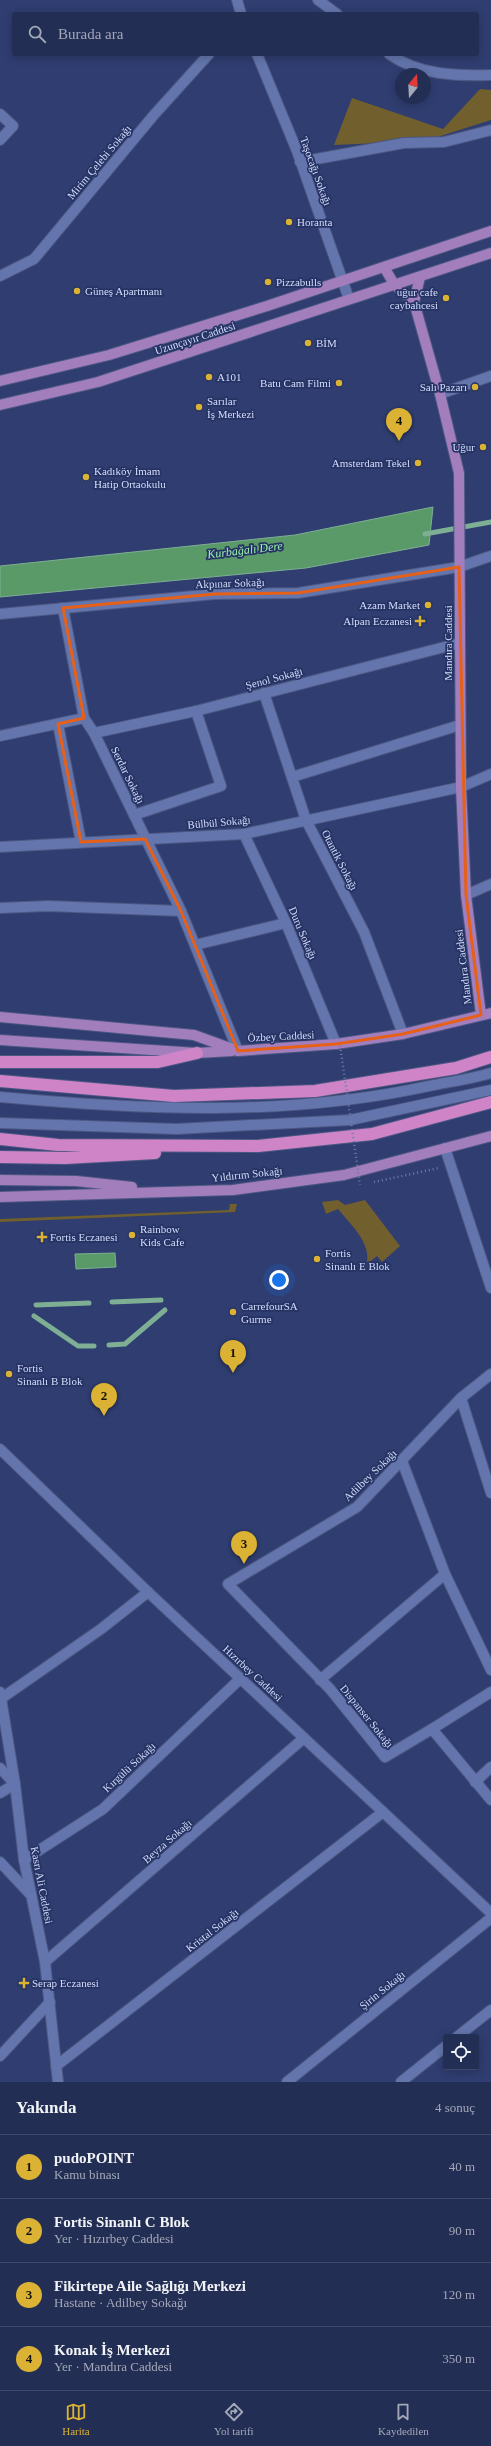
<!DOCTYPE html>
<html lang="tr">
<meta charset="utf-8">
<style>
body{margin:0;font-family:Georgia,serif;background:#2b365a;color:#f1f3f6}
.controls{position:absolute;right:12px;bottom:12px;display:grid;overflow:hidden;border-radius:4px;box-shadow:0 2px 10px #0003}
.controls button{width:36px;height:36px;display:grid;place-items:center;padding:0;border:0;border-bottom:1px solid #404a6b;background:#232e54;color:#f1f3f6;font:20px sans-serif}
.compass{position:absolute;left:395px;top:68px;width:36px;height:36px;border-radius:50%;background:#232e54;box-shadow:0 2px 10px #0003;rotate:18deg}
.you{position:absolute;left:279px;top:1280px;width:14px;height:14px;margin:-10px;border:3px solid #fff;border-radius:50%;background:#1a73e8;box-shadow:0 0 0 6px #1a73e833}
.badge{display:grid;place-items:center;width:26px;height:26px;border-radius:50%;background:#dbb233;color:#111;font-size:13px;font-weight:700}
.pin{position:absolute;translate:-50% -33px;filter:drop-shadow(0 1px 2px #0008)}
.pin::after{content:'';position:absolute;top:21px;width:14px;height:12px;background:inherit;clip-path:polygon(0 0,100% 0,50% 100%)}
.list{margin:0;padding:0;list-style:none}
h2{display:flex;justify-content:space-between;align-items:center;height:52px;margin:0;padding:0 16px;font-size:17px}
h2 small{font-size:13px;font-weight:400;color:#a3a8b8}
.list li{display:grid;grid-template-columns:26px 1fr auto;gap:12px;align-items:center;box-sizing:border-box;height:64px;padding:0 16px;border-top:1px solid #404a6b}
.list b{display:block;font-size:15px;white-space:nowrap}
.list p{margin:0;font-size:13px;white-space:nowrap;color:#a3a8b8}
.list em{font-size:13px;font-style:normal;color:#a3a8b8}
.icon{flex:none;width:22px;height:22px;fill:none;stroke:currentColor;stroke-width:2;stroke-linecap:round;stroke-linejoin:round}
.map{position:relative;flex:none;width:491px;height:2082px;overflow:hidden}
.search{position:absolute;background:#232e54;box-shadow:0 2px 10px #0003;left:12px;right:12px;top:12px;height:44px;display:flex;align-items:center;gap:10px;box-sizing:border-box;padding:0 14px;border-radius:4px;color:#a3a8b8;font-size:15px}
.sheet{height:308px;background:#232e54}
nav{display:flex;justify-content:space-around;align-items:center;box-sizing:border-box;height:56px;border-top:1px solid #404a6b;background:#232e54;font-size:11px;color:#a3a8b8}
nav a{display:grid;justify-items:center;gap:2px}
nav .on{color:#dbb233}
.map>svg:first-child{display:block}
.green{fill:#715f2d}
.water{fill:#5a9a68;stroke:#7eae94}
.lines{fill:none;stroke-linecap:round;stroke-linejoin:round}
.stream{stroke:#7eae94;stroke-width:5}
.minor-casing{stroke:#4c5782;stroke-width:12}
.major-casing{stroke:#4c5782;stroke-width:12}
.highway-casing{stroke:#4c5782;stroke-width:14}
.path{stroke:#6f7ca7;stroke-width:2.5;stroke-dasharray:1 3;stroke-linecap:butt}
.minor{stroke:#6375ac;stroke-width:10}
.major{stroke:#a37ebc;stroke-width:10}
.highway{stroke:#ce84c7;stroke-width:12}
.path-bridge{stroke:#6f7ca7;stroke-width:2.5;stroke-dasharray:1 3;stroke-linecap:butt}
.marked{fill:none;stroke:#e76018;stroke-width:3;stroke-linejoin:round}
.poi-dot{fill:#dbb233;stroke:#263364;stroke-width:1.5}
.labels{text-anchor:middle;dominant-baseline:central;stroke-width:3.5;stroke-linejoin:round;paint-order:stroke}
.street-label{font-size:11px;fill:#d2ddfc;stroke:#263364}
.poi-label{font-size:11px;fill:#d2ddfc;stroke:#263364;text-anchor:start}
.water-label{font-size:12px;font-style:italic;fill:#99f3ac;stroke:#263364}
</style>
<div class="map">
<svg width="491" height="2082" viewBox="0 0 491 2082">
<rect width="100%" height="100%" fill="#2f3d70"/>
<g class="green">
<polygon points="480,89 491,90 491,120 425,141 334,145 352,98 443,129"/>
<path d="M338,1200L345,1205L365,1200L400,1246L382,1262L377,1256L367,1264C371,1242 351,1225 338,1209L326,1214L322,1202Z"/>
<polygon points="230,1204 237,1204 235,1212 0,1222 0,1219 229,1210"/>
</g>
<g class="water">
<polygon points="433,507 429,545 306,568 0,597 0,566 295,535"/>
<polygon points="115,1253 116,1267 76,1269 75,1254"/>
</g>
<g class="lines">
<g class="stream">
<polyline points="425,534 491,522"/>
<polyline points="112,1302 161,1300"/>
<polyline points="36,1305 89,1303"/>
<polyline points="34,1316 78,1346 94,1346"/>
<polyline points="109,1345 125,1344 165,1310"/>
</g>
<g class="minor-casing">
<g id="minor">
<polyline points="237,0 241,14"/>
<polyline points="318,0 337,14"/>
<polyline points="257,54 297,151 349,299"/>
<path d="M389,54C419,75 455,76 491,75"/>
<polyline points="0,114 13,126 0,140"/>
<polyline points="300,162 404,143 444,142 491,130"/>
<polyline points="0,276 34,259 153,116 209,54"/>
<polyline points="440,394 491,376"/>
<polyline points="63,608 84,718 94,733 181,911 238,1051"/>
<polyline points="0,614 215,594 298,593 459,567 491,556"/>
<polyline points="264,693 306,820 364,932 403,1034"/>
<polyline points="58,724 81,842"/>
<polyline points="94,733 196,711 460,643"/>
<polyline points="0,736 84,718"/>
<polyline points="292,777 460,725"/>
<polyline points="134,815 221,786 196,711"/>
<polyline points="244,834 286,923 336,1044"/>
<polyline points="0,847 244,834 461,787 491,774"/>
<polyline points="466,895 491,884"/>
<polyline points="0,908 48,906 181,911"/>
<polyline points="195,945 286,923"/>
<path d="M0,1097C144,1110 287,1117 429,1086C449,1082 471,1079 491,1073"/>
<polyline points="0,1123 176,1129 350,1120 491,1090"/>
<polyline points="445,1148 491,1288"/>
<polyline points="491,1374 461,1398 357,1507 228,1584 330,1689 385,1757 432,1729 491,1800"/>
<polyline points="461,1398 491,1493"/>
<polyline points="0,1449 148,1592 491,1913"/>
<polyline points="402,1461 445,1574 491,1670"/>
<polyline points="320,1680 445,1574"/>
<polyline points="0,1692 15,1784 24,1860 45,1962 58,2082"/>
<polyline points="2,1698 101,1629 148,1592"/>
<polyline points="432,1729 491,1692"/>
<polyline points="0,1768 15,1784 0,1793"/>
<polyline points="475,1782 491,1767"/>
<polyline points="24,1860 103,1809 241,1678"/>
<polyline points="0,1862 30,1894"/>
<polyline points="45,1962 304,1738"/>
<polyline points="457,2037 491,2010"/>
<polyline points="0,2056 50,2002"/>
<polyline points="56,2066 383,1812"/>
<polyline points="287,2082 491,1918"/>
<polyline points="401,2082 446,2046"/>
</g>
</g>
<g class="major-casing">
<g id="major">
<polyline points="384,267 394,284 414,302 440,394 459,473 461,787 466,895 481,1015"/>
<polyline points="414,302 420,277"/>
<polyline points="0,381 109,355 267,306 491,231"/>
<polyline points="0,405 98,382 491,253"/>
<polyline points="0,1017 194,1035 238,1051 336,1044 403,1034 491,1013"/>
<polyline points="0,1040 197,1053 232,1051"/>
<polyline points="0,1180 76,1181 132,1187"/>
<polyline points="0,1197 233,1190 344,1175 491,1136"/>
</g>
</g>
<g class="highway-casing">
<g id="highway">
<polyline points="0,1062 158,1062 197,1053"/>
<polyline points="0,1081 174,1096 315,1091 456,1068 491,1057"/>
<polyline points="0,1139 58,1145 258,1146 372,1134 491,1102"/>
<polyline points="0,1157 65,1158 155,1153"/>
</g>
</g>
<polyline class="path" points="374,1182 439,1168"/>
<use href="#minor" class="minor"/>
<use href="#major" class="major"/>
<use href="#highway" class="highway"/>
<polyline class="path-bridge" points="339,1038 360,1185"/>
</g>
<path class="marked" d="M459,567L466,895L481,1015L403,1034L336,1044L238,1051L181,911L145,839L81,842L58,724L84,718L63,608L215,594L298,593Z"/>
<g class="poi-dot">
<circle cx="289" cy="222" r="4"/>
<circle cx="268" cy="282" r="4"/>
<circle cx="77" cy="291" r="4"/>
<circle cx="446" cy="298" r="4"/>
<circle cx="308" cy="343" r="4"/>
<circle cx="209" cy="377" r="4"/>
<circle cx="339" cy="383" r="4"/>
<circle cx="475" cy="387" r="4"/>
<circle cx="199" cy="407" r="4"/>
<circle cx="483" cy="447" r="4"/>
<circle cx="418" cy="463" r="4"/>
<circle cx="86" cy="477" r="4"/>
<circle cx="428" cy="605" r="4"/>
<path d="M418 615h4v4h4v4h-4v4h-4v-4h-4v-4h4z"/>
<circle cx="132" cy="1235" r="4"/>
<path d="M40 1231h4v4h4v4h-4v4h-4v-4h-4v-4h4z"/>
<circle cx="317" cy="1259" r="4"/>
<circle cx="233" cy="1312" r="4"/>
<circle cx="9" cy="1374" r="4"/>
<path d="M22 1977h4v4h4v4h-4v4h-4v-4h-4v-4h4z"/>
</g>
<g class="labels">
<g class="street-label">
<text transform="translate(99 162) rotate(-50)">Mirim Çelebi Sokağı</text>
<text transform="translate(316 171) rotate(70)">Taşocağı Sokağı</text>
<text transform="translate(195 338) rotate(-18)">Uzunçayır Caddesi</text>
<text transform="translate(230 583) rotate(-2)">Akpınar Sokağı</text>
<text transform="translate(448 643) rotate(-90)">Mandıra Caddesi</text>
<text transform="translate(274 678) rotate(-15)">Şenol Sokağı</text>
<text transform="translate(128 775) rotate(64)">Serdar Sokağı</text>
<text transform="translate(219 822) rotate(-5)">Bülbül Sokağı</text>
<text transform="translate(340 860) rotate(63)">Otantik Sokağı</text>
<text transform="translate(303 933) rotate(67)">Duru Sokağı</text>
<text transform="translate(463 967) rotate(-97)">Mandıra Caddesi</text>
<text transform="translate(281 1036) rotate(-3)">Özbey Caddesi</text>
<text transform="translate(247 1174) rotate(-6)">Yıldırım Sokağı</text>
<text transform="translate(370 1475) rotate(-44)">Adilbey Sokağı</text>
<text transform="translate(253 1673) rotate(43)">Hızırbey Caddesi</text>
<text transform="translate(367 1716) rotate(51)">Dispanser Sokağı</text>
<text transform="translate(129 1767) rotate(-43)">Kırgülü Sokağı</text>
<text transform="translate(167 1841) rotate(-41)">Beyza Sokağı</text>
<text transform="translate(42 1885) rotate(79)">Kasrı Ali Caddesi</text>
<text transform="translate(212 1930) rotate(-38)">Kristal Sokağı</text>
<text transform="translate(382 1990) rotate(-39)">Şirin Sokağı</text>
</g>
<g class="poi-label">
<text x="297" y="222">Horanta</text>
<text x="276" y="282">Pizzabulls</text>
<text x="85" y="291">Güneş Apartmanı</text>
<text x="438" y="292" text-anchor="end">uğur cafe<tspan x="438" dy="13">caybahcesi</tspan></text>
<text x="316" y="343">BİM</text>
<text x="217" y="377">A101</text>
<text x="331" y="383" text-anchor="end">Batu Cam Filmi</text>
<text x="467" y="387" text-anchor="end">Salı Pazarı</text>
<text x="207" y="401">Sarılar<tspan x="207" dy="13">İş Merkezi</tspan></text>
<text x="475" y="447" text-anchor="end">Uğur</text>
<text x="410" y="463" text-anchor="end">Amsterdam Tekel</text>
<text x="94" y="471">Kadıköy İmam<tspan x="94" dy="13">Hatip Ortaokulu</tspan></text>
<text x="420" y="605" text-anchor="end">Azam Market</text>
<text x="412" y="621" text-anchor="end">Alpan Eczanesi</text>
<text x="140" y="1229">Rainbow<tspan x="140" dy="13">Kids Cafe</tspan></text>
<text x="50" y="1237">Fortis Eczanesi</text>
<text x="325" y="1253">Fortis<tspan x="325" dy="13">Sinanlı E Blok</tspan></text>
<text x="241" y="1306">CarrefourSA<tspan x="241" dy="13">Gurme</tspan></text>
<text x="17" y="1368">Fortis<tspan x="17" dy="13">Sinanlı B Blok</tspan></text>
<text x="32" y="1983">Serap Eczanesi</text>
</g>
<g class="water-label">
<text transform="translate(245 550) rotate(-7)">Kurbağalı Dere</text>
</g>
</g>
</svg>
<div class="controls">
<button><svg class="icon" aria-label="locate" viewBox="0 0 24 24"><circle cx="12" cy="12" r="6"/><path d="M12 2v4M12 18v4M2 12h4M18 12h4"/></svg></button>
</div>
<svg class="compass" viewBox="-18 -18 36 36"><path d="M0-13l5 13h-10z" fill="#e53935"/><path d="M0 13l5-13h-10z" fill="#a3a8b8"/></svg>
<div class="you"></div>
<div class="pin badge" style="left:233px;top:1373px">1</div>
<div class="pin badge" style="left:104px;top:1416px">2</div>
<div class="pin badge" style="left:244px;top:1564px">3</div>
<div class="pin badge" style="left:399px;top:441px">4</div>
<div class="search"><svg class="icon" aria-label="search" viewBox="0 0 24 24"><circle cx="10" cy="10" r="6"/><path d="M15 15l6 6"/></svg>Burada ara</div>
</div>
<section class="sheet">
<h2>Yakında<small>4 sonuç</small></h2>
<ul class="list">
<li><span class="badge">1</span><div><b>pudoPOINT</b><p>Kamu binası</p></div><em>40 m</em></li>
<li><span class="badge">2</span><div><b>Fortis Sinanlı C Blok</b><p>Yer · Hızırbey Caddesi</p></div><em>90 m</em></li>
<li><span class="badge">3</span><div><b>Fikirtepe Aile Sağlığı Merkezi</b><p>Hastane · Adilbey Sokağı</p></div><em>120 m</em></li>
<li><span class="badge">4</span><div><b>Konak İş Merkezi</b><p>Yer · Mandıra Caddesi</p></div><em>350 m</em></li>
</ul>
</section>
<nav>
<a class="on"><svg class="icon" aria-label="map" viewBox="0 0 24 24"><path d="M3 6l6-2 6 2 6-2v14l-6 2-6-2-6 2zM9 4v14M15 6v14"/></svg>Harita</a>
<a><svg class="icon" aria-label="directions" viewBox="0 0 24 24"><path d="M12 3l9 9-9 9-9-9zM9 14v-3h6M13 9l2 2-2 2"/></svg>Yol tarifi</a>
<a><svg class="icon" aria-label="saved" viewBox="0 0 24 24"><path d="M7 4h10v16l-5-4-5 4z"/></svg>Kaydedilen</a>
</nav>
